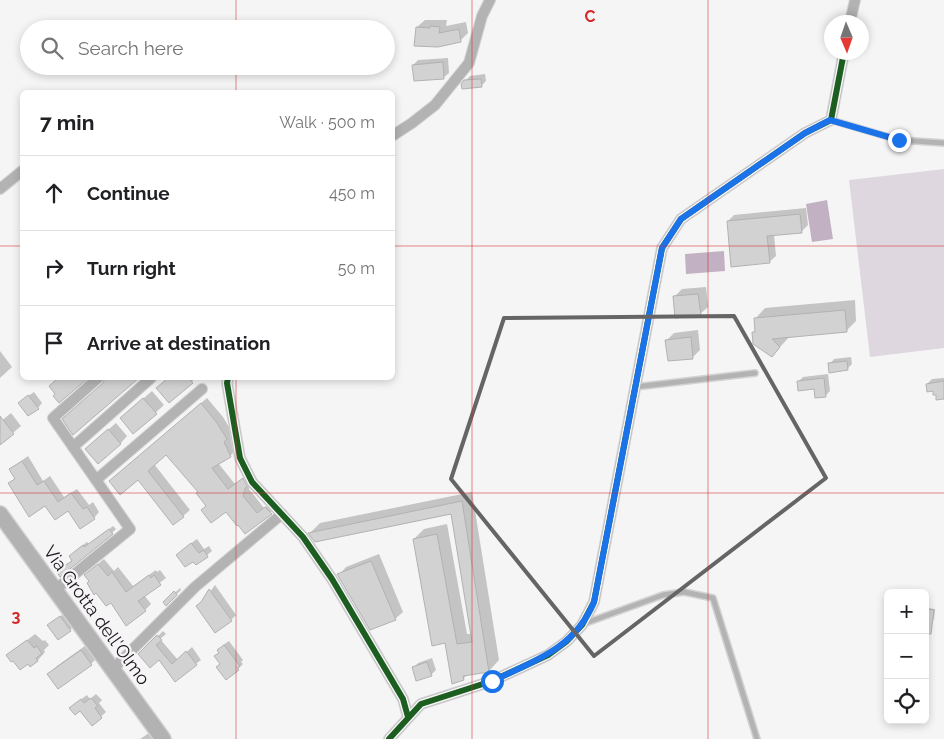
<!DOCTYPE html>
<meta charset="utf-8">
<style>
body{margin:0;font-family:Raleway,sans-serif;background:#f6f6f6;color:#202124}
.controls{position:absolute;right:15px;bottom:15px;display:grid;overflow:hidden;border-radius:8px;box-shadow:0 2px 8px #0003}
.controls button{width:45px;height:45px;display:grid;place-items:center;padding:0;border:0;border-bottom:1px solid #e0e0e0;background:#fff;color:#202124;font:25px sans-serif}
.compass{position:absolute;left:824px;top:15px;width:45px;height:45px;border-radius:50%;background:#fff;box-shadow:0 2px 8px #0003;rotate:178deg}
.stop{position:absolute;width:15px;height:15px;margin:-11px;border:4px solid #1a73e8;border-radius:50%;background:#fff}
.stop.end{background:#1a73e8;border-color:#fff;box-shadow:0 1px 5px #0008}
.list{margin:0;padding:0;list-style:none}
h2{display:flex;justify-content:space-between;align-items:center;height:65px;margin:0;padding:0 20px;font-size:21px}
h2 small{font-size:16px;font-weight:400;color:#757577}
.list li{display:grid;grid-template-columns:32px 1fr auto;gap:15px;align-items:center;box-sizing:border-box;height:75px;padding:0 20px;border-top:1px solid #e0e0e0}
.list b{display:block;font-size:19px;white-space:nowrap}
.list em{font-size:16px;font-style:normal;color:#757577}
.icon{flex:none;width:28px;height:28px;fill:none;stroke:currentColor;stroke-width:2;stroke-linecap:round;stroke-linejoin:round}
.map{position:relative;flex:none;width:944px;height:739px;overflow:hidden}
.search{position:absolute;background:#fff;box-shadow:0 2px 8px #0003;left:20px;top:20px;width:375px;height:55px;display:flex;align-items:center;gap:12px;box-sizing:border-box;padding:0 18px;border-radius:28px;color:#757577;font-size:19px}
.panel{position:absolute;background:#fff;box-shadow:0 2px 8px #0003;left:20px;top:90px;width:375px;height:290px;border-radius:8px}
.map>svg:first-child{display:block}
.green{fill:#dfd7e0}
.water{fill:#c2b0c3}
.shadow{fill:#0003}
.building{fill:#d3d2d3;stroke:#b3b2b3}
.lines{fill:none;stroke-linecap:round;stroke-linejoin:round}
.lane-casing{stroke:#d3d2d3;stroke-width:8}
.street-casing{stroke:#d3d2d3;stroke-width:12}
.secondary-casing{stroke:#d3d2d3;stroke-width:18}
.lane{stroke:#b4b3b4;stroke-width:5}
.street{stroke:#b4b3b4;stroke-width:10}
.secondary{stroke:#b2b2b2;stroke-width:15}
.cycleway-casing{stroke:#f7f4f7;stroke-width:9}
.cycleway{stroke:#1b5e20;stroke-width:6}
.route{stroke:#1a73e8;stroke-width:6}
.marked{fill:none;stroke:#666566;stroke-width:4;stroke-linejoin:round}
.grid{fill:none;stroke:#d62828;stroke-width:1;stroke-opacity:0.55}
.labels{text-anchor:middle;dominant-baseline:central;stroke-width:4.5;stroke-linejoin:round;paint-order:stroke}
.street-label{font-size:18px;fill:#191819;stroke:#f7f4f7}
.grid-label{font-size:16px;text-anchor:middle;font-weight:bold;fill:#d62828;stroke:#f7f4f7;stroke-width:4.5;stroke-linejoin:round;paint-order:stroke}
</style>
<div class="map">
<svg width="944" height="739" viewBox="0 0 944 739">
<rect width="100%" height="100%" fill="#f6f5f6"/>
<polygon class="green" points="944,169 944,348 870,357 849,180"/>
<g class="water">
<polygon points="827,200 833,239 812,242 806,204"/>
<polygon points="724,251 725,271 686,274 685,254"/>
</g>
<g class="shadow">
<polygon points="425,20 447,20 446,26 466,22 468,33 460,41 417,27"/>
<polygon points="448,58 449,73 444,77 415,80 413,65 418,60"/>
<polygon points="485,74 486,81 481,86 465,81 470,76"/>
<polygon points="806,208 808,225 801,232 774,235 776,256 769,262 728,221 734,215"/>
<polygon points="706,287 708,307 700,314 674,297 682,289"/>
<polygon points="855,300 856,321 846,331 790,336 772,356 753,333 756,330 755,319 765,308"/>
<polygon points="698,330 700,350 692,358 667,340 674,333"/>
<polygon points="0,351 12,367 0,378"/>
<polygon points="851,357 852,364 847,369 830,364 834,359"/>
<polygon points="828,374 830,391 825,396 815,388 798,382 803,377"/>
<polygon points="59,378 86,378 59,401 57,394 51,386"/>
<polygon points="111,378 137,378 73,433 71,412"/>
<polygon points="168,378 196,378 170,401 158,388"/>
<polygon points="944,378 944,398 927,384 932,379"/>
<polygon points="152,391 164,405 134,432 129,411"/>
<polygon points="34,392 42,403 38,408 25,398"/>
<polygon points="207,398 223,417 232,432 230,435 236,450 230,456 218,463 235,484 249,473 250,481 249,489 264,508 272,501 277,507 246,532 226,511 207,506 199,492 166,454 154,464 190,510 174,524 138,478 117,475"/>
<polygon points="11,413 21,426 0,444 0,422"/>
<polygon points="116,423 127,436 120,444 94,442"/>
<polygon points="28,456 43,481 50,476 64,497 77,489 89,505 93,502 99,512 94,518 45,504 10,483 16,477 10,469"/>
<polygon points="472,492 499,660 489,671 468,674 463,679 446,642 414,539 424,529 447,524 467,634 472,634 452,512 310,533 320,523"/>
<polygon points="113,526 116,529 112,533 60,576 57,571 73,560 74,552 87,542 89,544"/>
<polygon points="197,539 204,549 209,546 212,551 196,564 182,550"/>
<polygon points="379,554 403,612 395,619 339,575 346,567"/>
<polygon points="104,559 114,571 118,567 133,586 156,570 157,572 160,570 166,578 144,595 151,604 145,610 111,601 91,581 92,569"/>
<polygon points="215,585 236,615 231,620 204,600"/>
<polygon points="180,588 181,590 166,604 165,602"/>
<polygon points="928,608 935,609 934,619 932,621 926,610"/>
<polygon points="66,612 75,625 70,630 54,621"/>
<polygon points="163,631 166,634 160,639 178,660 192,647 201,660 175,680 160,658 140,654"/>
<polygon points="35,634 43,641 45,640 49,645 44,650 45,652 38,660 30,665 28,662 8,655"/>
<polygon points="229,641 243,660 241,662 243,664 238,669 221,663 220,652 223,645"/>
<polygon points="89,643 98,657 91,664 49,674 57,666"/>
<polygon points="432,658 436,670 431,675 413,668 418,663"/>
<polygon points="96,694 102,700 99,703 106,712 92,725 76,703 87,695 90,699"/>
<polygon points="149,733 153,739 157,736 159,739 140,739"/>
</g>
<g class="building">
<polygon points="430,26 440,27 439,33 459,29 461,42 438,47 414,46 416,27 430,28"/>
<polygon points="443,62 444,79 414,81 412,65"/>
<polygon points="481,79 482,87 462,89 461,84 464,80"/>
<polygon points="800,214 802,233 767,236 770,263 731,267 727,221"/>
<polygon points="698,294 701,315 675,318 673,296"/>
<polygon points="845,310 847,332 772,339 780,347 772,357 753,344 752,332 755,332 754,318"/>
<polygon points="691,337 693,359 668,361 665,340"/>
<polygon points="847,361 848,370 829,373 828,363"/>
<polygon points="58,378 88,378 59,403 53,396 55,394 49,386"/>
<polygon points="105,378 139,378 73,435 62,419 103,383"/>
<polygon points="168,378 188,378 193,383 169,403 156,388"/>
<polygon points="824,378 826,397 815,398 814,389 798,391 797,381"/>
<polygon points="944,381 944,399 936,400 936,395 933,395 933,391 927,392 926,384"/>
<polygon points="28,395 39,409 28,416 18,403"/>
<polygon points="143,398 157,414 133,434 120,418"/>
<polygon points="201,403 217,423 227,439 224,442 231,457 212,468 228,489 243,478 247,486 245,489 243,496 257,513 265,507 272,514 245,534 238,525 237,526 226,512 211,523 201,510 206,506 196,493 198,492 166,455 148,471 184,517 173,525 138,480 120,495 109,481"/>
<polygon points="0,416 14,434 0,445"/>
<polygon points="108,429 121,444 98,464 85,449"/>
<polygon points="22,461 37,485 44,481 58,502 71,493 83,509 87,507 95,519 80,529 68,511 55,520 45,506 29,517 8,483 15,479 9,469"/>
<polygon points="462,501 489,672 463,676 464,680 452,684 445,643 432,646 413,539 437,534 457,644 472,642 451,514 315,542 308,533"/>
<polygon points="109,529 113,534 60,577 56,571 72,561 69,556 83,545 84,547"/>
<polygon points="191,543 199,553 204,550 208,557 196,565 193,562 185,567 176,555"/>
<polygon points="371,561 396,620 370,630 337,574"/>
<polygon points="98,564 108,576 112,572 126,592 149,575 151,578 154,575 161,585 138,601 146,611 126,626 111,603 106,606 96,593 94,595 87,583 89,581 84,575"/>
<polygon points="209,589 232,621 215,633 196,606 201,602"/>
<polygon points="174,591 177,595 166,606 163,602"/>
<polygon points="925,609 934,610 931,634 925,634"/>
<polygon points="60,616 71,631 58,640 47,625"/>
<polygon points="157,635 162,640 156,645 172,664 186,651 197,665 175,682 159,660 150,668 138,654"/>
<polygon points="27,640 34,648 37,646 42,654 36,658 38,661 30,667 28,664 20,670 13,661 11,662 6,655"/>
<polygon points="224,645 240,666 237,668 239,670 226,680 216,667 220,664 214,656 219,653 217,650"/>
<polygon points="81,650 92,665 58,689 47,674"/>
<polygon points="427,662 432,676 416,681 412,667"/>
<polygon points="91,698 98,706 95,708 102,718 92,726 80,711 75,715 69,708 81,699 84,703"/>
</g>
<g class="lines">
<g class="lane-casing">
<g id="lane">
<polyline points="831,120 899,140 944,143"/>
<polyline points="635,387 755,373"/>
<polyline points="583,624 663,595 684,592 713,598 757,739"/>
</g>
</g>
<g class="street-casing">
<g id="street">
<polyline points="850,22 855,0"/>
<polyline points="392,136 412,123 435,105 469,63 482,16 490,0"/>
<polyline points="0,189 22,171"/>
<polyline points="228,378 227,383 240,458 252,482 303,537 332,579 403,699 408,717"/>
<polyline points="73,447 151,378"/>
<polyline points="96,480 202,389"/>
<polyline points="55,590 130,529 53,418 98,378"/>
<polyline points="113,669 195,587 282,514"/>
<polyline points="389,739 421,704 492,681 548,655 567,641 582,625 594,602 662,248 681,219 805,133 831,120 844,52"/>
</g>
</g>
<g class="secondary-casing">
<polyline id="secondary" points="0,514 163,739"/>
</g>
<use href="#lane" class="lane"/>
<use href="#street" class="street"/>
<use href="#secondary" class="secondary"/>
<g class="cycleway-casing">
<g id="cycleway">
<polyline points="228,378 227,383 240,458 252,482 303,537 332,579 403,699 408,717"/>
<polyline points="389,739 421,704 492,681 548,655 567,641 582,625 594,602 662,248 681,219 805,133 831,120 844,52"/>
</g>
</g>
<use href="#cycleway" class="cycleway"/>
</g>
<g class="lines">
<path class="route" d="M492,681C535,661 575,648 594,602L662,248L681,219L805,133L830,120L899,140"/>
</g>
<path class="marked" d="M734,316L826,478L594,656L451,479L504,318Z"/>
<path class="grid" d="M236,0V29M472,0V739M708,0V739M236,66V92M0,246H22M392,246H944M236,378V739M0,493H944"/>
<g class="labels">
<g class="street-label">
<text transform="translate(97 615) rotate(54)">Via Grotta dell'Olmo</text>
</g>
</g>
<g class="grid-label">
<text x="590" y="22">C</text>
<text x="16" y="622">3</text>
</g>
</svg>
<div class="controls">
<button>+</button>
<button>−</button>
<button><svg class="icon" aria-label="locate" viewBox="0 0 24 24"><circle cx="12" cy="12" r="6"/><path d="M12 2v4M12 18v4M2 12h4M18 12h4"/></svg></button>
</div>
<svg class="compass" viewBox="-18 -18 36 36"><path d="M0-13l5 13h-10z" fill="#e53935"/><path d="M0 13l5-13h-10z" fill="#757577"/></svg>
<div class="stop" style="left:492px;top:681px"></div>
<div class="stop end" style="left:899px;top:140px"></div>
<div class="search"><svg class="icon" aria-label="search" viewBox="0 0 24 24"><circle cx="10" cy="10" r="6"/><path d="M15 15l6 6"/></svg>Search here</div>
<section class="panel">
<h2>7 min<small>Walk · 500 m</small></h2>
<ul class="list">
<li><svg class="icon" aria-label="ahead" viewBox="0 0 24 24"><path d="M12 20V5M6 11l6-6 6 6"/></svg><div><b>Continue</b></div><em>450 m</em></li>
<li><svg class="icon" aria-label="right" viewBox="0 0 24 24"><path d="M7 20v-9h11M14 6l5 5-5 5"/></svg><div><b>Turn right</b></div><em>50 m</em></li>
<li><svg class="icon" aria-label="arrive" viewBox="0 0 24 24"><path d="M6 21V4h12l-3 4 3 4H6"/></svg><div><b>Arrive at destination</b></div></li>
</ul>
</section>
</div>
